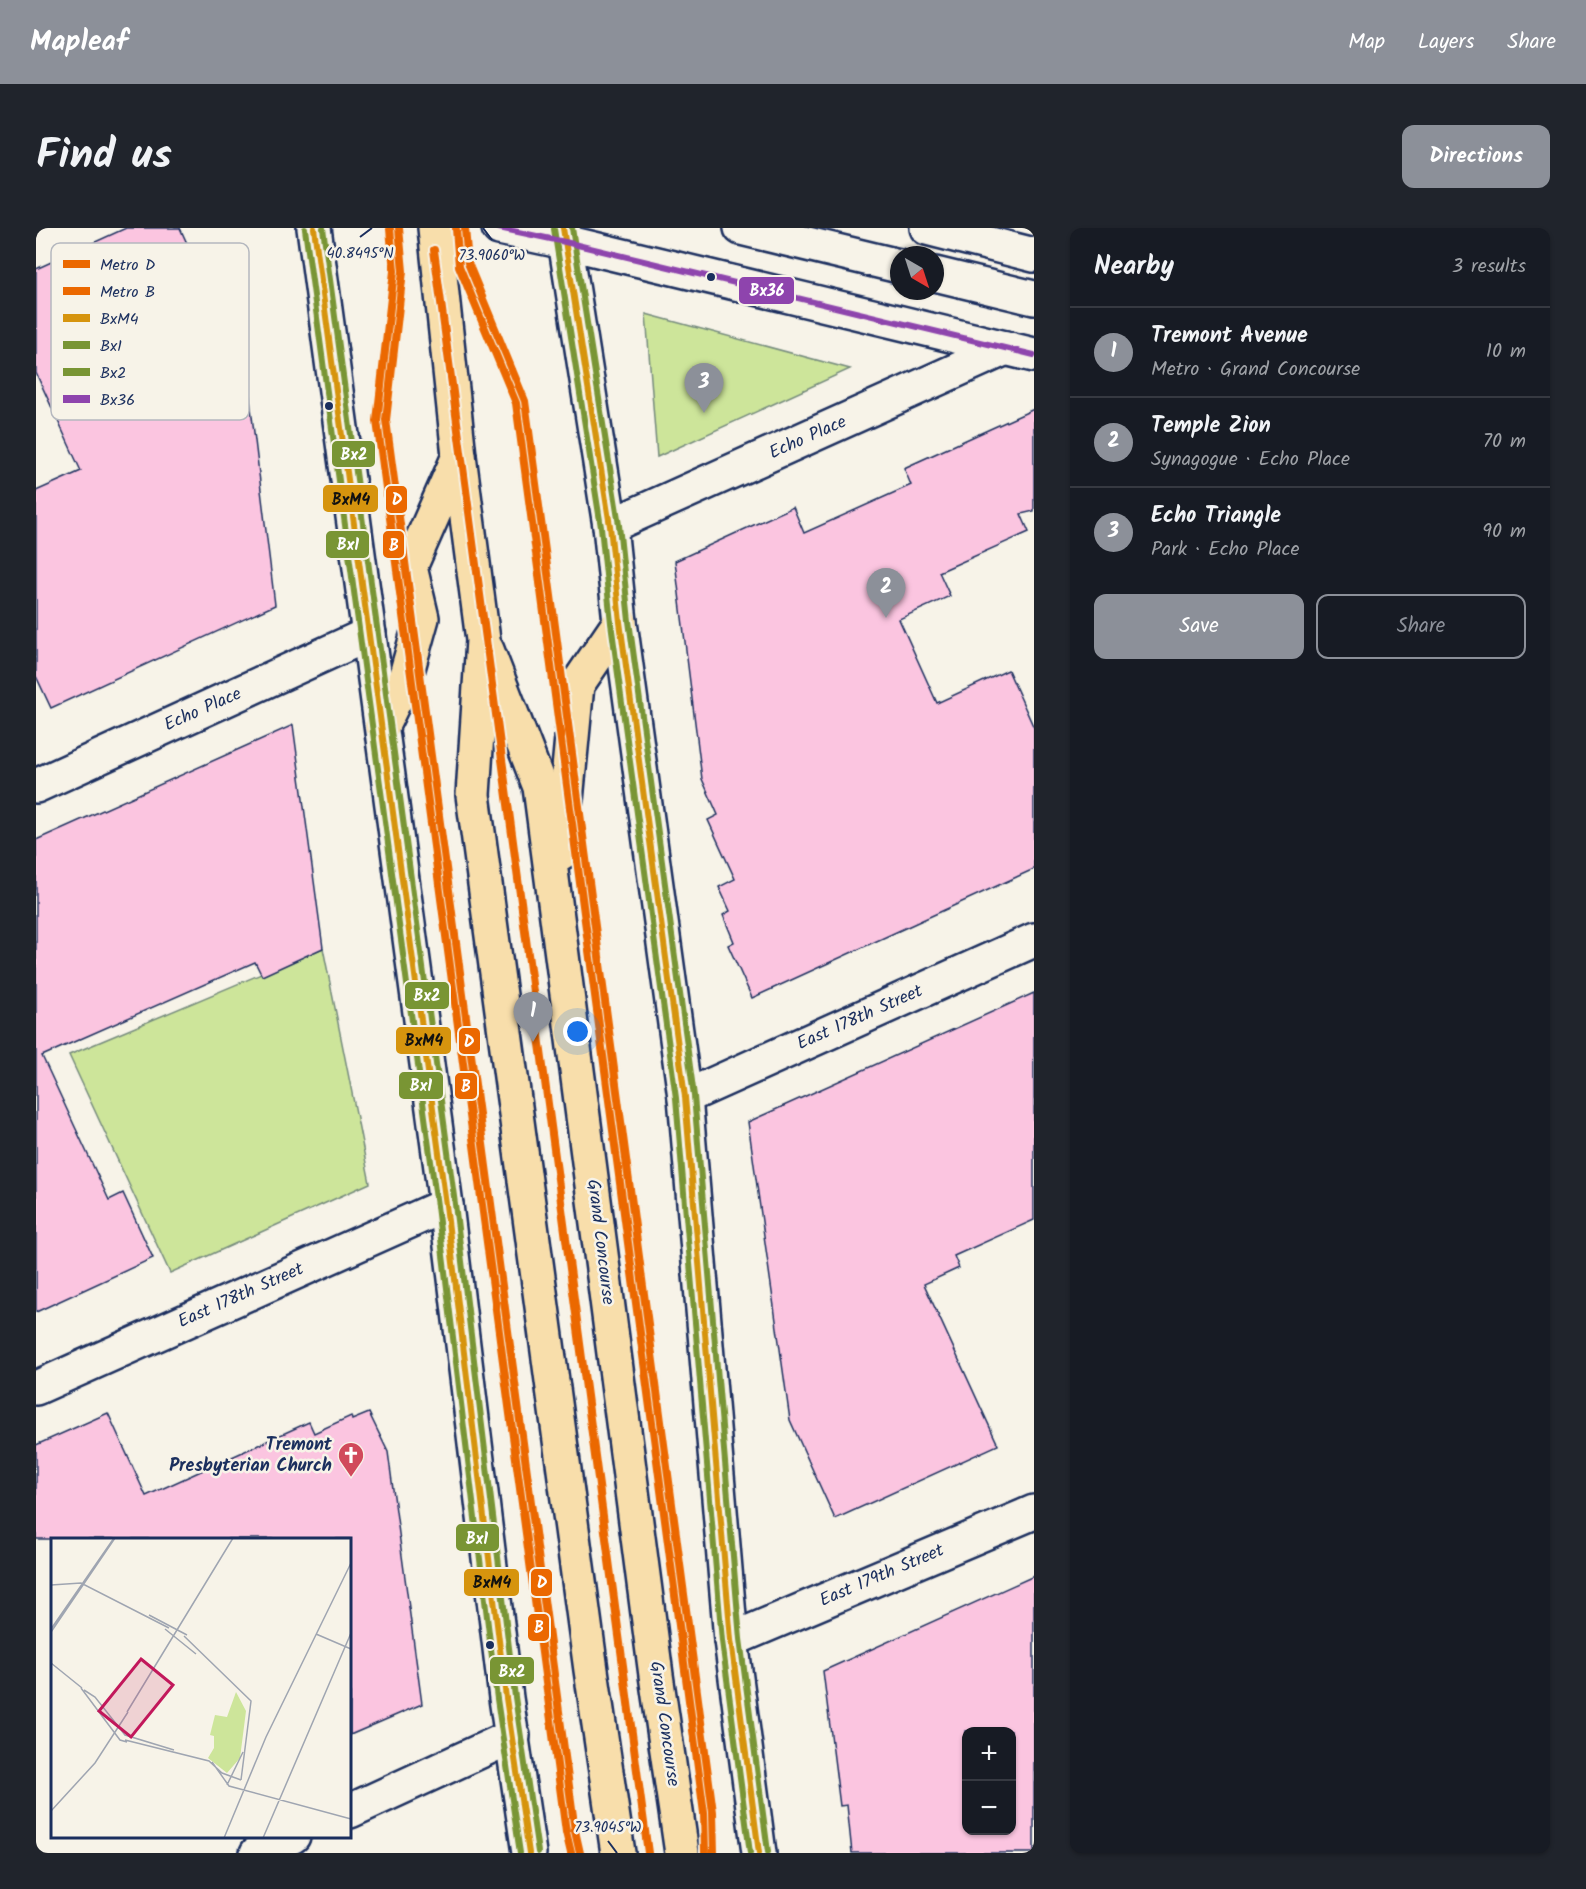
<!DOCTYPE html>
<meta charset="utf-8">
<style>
body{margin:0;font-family:Kalam,sans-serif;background:#20242c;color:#f1f3f6}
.controls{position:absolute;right:18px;bottom:18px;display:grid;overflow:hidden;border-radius:12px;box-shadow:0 2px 4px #0004}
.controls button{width:54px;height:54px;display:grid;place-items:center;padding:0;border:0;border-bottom:2px solid #363941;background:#171b24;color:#f1f3f6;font:30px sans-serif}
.compass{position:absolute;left:854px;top:18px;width:54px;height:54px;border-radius:50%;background:#171b24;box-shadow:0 2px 4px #0004;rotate:141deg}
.you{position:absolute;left:542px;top:804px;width:21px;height:21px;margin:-15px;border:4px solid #fff;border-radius:50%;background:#1a73e8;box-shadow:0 0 0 9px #1a73e833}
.badge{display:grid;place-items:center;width:39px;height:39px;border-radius:50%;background:#8c9099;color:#fff;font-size:20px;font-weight:700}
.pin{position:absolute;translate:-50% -50px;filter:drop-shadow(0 2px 3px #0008)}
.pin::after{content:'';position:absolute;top:32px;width:21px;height:18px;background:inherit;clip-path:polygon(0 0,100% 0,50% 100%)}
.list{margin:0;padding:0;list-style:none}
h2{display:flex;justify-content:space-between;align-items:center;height:78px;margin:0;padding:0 24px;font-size:26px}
h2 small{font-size:20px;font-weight:400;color:#9ea1a6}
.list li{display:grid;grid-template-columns:39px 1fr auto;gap:18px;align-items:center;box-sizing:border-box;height:90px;padding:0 24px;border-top:2px solid #363941}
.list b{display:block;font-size:22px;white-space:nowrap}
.list p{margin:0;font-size:20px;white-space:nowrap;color:#9ea1a6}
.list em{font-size:20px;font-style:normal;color:#9ea1a6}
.actions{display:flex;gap:12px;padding:18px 24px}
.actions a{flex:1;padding:14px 0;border:2px solid #8c9099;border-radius:12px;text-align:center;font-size:21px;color:#8c9099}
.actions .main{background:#8c9099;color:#fff}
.map{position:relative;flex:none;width:998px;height:1625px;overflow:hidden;border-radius:12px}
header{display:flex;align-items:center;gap:36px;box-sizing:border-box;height:84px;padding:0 30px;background:#8c9099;color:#fff}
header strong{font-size:28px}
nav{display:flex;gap:33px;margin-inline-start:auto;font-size:21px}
.intro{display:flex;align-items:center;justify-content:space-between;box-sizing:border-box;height:144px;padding:0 36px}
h1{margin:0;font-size:42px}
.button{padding:15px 27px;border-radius:12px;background:#8c9099;color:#fff;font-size:21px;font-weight:700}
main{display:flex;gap:36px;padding:0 36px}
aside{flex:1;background:#171b24;border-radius:12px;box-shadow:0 2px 4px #0004}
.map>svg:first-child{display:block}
.green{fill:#cde59a;stroke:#748a7c;stroke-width:1.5}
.building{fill:#fbc5e0;stroke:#1b2f5e;stroke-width:1.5;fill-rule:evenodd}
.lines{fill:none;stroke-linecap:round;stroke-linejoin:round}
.street-casing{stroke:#1b2f5e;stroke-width:38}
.secondary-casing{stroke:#1b2f5e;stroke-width:38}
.primary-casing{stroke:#1b2f5e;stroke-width:38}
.street{stroke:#f7f3e8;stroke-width:33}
.secondary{stroke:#f7f3e8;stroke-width:33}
.primary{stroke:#f8deab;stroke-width:33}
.bus-1-casing{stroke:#f7f3e8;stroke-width:10}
.bus-2-casing{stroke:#f7f3e8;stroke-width:10}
.bus-3-casing{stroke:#f7f3e8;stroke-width:10}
.bus-4-casing{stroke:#f7f3e8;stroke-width:10}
.bus-1{stroke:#d6940e;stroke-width:6}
.bus-2{stroke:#799534;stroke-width:6}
.bus-3{stroke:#799534;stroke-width:6}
.bus-4{stroke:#8e44ad;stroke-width:6}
.metro-1-casing{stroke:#f7f3e8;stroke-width:12}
.metro-2-casing{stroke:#f7f3e8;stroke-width:12}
.metro-1{stroke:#eb6800;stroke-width:8}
.metro-2{stroke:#eb6800;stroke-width:8}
.ticks{fill:none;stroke:#1b2f5e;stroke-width:2}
.bus-dot{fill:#1b2f5e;stroke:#f7f3e8;stroke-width:2}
.labels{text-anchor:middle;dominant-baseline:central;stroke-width:5;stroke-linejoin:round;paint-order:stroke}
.street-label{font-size:18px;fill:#1b2f5e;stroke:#f7f3e8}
.poi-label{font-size:18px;font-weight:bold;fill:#1b2f5e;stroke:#f7f3e8;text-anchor:end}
.inset-road{fill:none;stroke:#9fa5b1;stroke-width:1.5}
.view{fill:#c2185b;fill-opacity:0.15;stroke:#c2185b;stroke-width:3}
.inset-edge{fill:none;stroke:#1b2f5e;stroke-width:3}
.key{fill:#f7f3e8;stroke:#b5b8bf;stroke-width:1.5}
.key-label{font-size:16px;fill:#1b2f5e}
.ticks-label{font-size:15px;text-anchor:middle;fill:#1b2f5e;stroke:#f7f3e8;stroke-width:5;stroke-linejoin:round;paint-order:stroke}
.line-badge{stroke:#f7f3e8;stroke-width:2}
.badge-label{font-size:16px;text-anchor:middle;font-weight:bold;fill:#fff}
.pale-badge-label{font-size:16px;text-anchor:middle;font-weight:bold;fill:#111}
</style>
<header>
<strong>Mapleaf</strong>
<nav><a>Map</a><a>Layers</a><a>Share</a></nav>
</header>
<div class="intro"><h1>Find us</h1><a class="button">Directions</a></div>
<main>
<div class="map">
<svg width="998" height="1625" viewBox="0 0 998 1625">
<rect width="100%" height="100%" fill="#f7f3e8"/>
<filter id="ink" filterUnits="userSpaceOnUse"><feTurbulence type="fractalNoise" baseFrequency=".0167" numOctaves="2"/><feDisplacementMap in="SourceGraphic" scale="12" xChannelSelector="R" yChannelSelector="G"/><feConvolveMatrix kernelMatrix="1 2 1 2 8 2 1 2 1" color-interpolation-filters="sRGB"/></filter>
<g filter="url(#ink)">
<g class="green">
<polygon points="610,86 814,141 621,229"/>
<polygon points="287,720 334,955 134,1045 33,827"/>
</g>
<g class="building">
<polygon points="90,0 144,0 211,147 239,377 15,480 0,448 0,263 45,243 0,145 0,41"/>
<polygon points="998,181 998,283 985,286 993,304 903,344 914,368 863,391 901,475 972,442 998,500 998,641 716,770 692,717 698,714 687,687 694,683 683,659 699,651 672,592 682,587 666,551 639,333 757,279 768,305 875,257 868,240"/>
<polygon points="257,497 287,720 226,748 219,734 6,828 73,972 87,965 117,1030 0,1084 0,612"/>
<polygon points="998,765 998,992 918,1028 923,1040 888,1056 962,1217 799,1291 754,1192 712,894"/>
<polygon points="72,1185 110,1268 273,1194 278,1205 315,1188 316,1192 333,1185 352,1224 386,1476 314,1507 314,1311 0,1311 0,1217"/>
<path d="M998,1348V1625H816L811,1577L804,1578L787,1443ZM930,1503H975V1602H930Z"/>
</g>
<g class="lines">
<g class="street-casing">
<g id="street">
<polyline points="574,298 970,120"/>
<polyline points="0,558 333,406"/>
<polyline points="649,869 998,712"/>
<polyline points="0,1160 410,977"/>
<polyline points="695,1412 998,1284"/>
<polyline points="314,1583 477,1508"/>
<polyline points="221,1625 257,1608"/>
</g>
</g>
<g class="secondary-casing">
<g id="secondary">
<polyline points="278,0 410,977 470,1470 493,1625"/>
<polyline points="463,0 529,14 998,127"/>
<polyline points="527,0 574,298 584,394 649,869 695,1412 723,1625"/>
<polyline points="705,0 863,38"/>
<polyline points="891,0 998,27"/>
<polyline points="899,46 998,70"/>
</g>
</g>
<g class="primary-casing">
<g id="primary">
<polyline points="399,0 423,228 447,412 437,567 555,1442 582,1625"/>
<polyline points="451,422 504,559 620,1447 646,1625"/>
<polyline points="346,498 369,451 386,390 374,339 423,228"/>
<polyline points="525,625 541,457 584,394"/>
</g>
</g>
<use href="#street" class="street"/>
<use href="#secondary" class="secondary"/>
<use href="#primary" class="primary"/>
<g class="bus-1-casing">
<g id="bus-1">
<polyline points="278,0 410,977 470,1470 493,1625"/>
<polyline points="527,0 574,298 584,394 649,869 695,1412 723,1625"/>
</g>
</g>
<g class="bus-2-casing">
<g id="bus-2">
<polyline points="269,1 401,978 461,1471 484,1625"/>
<polyline points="518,1 565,299 575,395 640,870 686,1413 714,1625"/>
</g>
</g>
<g class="bus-3-casing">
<g id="bus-3">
<polyline points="287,0 419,976 479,1469 502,1624"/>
<polyline points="536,0 583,297 593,393 658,868 704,1411 732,1624"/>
</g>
</g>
<g class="bus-4-casing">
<polyline id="bus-4" points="463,0 529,14 998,127"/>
</g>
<use href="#bus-1" class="bus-1"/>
<use href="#bus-2" class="bus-2"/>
<use href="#bus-3" class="bus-3"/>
<use href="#bus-4" class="bus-4"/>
<g class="metro-1-casing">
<g id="metro-1">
<polyline points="363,0 367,43 350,192 539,1603 544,1625"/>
<polyline points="429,0 432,35 489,173 677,1584 678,1625"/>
<polyline points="398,22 612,1625"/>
</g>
</g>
<g class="metro-2-casing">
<g id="metro-2">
<polyline points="354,1 358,43 341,193 530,1604 535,1625"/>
<polyline points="420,1 423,38 480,175 668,1585 669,1625"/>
</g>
</g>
<use href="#metro-1" class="metro-1"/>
<use href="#metro-2" class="metro-2"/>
</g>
</g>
<path class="ticks" d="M447,0L456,12M324,9L336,0M572,1613L581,1625"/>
<defs>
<g id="church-pin" transform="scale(1.35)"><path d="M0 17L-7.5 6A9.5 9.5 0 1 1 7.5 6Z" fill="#d1495b" stroke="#f7f3e8"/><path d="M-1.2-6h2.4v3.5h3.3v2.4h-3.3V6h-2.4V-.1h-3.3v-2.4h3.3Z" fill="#fff"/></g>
</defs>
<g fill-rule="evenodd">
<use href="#church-pin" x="315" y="1227"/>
</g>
<g class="bus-dot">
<circle cx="675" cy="49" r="5"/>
<circle cx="293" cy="178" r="5"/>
<circle cx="454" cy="1417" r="5"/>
</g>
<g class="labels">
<g class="street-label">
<text transform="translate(772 210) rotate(-24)">Echo Place</text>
<text transform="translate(167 482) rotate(-24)">Echo Place</text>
<text transform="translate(824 790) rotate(-24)">East 178th Street</text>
<text transform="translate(564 1014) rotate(83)">Grand Concourse</text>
<text transform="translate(205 1068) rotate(-24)">East 178th Street</text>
<text transform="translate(846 1348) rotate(-23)">East 179th Street</text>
<text transform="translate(628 1496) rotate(82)">Grand Concourse</text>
</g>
<g class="poi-label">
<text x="296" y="1217">Tremont<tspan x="296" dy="21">Presbyterian Church</tspan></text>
</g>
</g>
<g transform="translate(15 1310)">
<rect width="300" height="300" fill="#f7f3e8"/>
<path d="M185,154L195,173L189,220L176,235L157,220L163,210V198L159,197L164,177L176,179Z" fill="#cde59a"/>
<path class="inset-road" d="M0,47L30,45L118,90M98,77L136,97M0,91L63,0M114,91L145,116M0,94L64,0M265,96L300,111M133,98L200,163L190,242M0,125L31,150M30,150L69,202L76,204M33,152L44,159L74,197L123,212M76,174L182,0M74,202L158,223L171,235L190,242M161,224L178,248L300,281M176,247L192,214M0,273L44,225L77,174M173,300L215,199L300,25M212,300L300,95"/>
<path class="view" d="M90,121L122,147L80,199L48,173Z"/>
<rect width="300" height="300" class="inset-edge"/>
</g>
<rect x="15" y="15" width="198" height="177" rx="9" class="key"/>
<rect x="27" y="32" width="27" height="8" fill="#eb6800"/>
<rect x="27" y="59" width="27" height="8" fill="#eb6800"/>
<rect x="27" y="86" width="27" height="8" fill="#d6940e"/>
<rect x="27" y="113" width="27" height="8" fill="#799534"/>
<rect x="27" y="140" width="27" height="8" fill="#799534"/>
<rect x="27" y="167" width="27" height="8" fill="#8e44ad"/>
<g class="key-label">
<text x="64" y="42">Metro D</text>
<text x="64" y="69">Metro B</text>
<text x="64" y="96">BxM4</text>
<text x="64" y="123">Bx1</text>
<text x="64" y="150">Bx2</text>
<text x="64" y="177">Bx36</text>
</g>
<g class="ticks-label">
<text x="324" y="30">40.8495°N</text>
<text x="456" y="32">73.9060°W</text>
<text x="572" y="1604">73.9045°W</text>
</g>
<g class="line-badge">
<rect x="702" y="48" width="57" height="29" rx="6" fill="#8e44ad"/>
<rect x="295" y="212" width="45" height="28" rx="6" fill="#799534"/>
<rect x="286" y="256" width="57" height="29" rx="6" fill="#d6940e"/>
<rect x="349" y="257" width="23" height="29" rx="6" fill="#eb6800"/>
<rect x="289" y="302" width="45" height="29" rx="6" fill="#799534"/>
<rect x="346" y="302" width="23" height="29" rx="6" fill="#eb6800"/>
<rect x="368" y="753" width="46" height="29" rx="6" fill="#799534"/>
<rect x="359" y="798" width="57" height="29" rx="6" fill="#d6940e"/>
<rect x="422" y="799" width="23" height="28" rx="6" fill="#eb6800"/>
<rect x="362" y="843" width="46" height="29" rx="6" fill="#799534"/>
<rect x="418" y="844" width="24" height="28" rx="6" fill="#eb6800"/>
<rect x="419" y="1295" width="45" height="29" rx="6" fill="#799534"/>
<rect x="427" y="1340" width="57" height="29" rx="6" fill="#d6940e"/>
<rect x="494" y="1340" width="23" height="29" rx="6" fill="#eb6800"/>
<rect x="491" y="1385" width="23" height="29" rx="6" fill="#eb6800"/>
<rect x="453" y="1428" width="46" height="29" rx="6" fill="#799534"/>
</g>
<g class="badge-label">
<text x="731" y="68">Bx36</text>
<text x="318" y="232">Bx2</text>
<text x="361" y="277">D</text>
<text x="312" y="322">Bx1</text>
<text x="358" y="323">B</text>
<text x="391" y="773">Bx2</text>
<text x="433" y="819">D</text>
<text x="385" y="863">Bx1</text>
<text x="430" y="864">B</text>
<text x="441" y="1316">Bx1</text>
<text x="506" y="1360">D</text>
<text x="503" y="1405">B</text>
<text x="476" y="1449">Bx2</text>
</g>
<g class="pale-badge-label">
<text x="315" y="277">BxM4</text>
<text x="388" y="818">BxM4</text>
<text x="456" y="1360">BxM4</text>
</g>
</svg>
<div class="controls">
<button>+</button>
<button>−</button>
</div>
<svg class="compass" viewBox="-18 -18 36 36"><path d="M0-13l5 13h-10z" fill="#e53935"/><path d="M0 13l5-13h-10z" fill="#9ea1a6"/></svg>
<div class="you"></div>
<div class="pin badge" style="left:497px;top:814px">1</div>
<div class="pin badge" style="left:850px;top:390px">2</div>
<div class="pin badge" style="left:668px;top:185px">3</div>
</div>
<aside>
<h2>Nearby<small>3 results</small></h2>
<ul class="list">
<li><span class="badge">1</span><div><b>Tremont Avenue</b><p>Metro · Grand Concourse</p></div><em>10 m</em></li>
<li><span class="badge">2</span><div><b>Temple Zion</b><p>Synagogue · Echo Place</p></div><em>70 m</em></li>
<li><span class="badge">3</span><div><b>Echo Triangle</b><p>Park · Echo Place</p></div><em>90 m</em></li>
</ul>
<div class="actions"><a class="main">Save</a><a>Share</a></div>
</aside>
</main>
